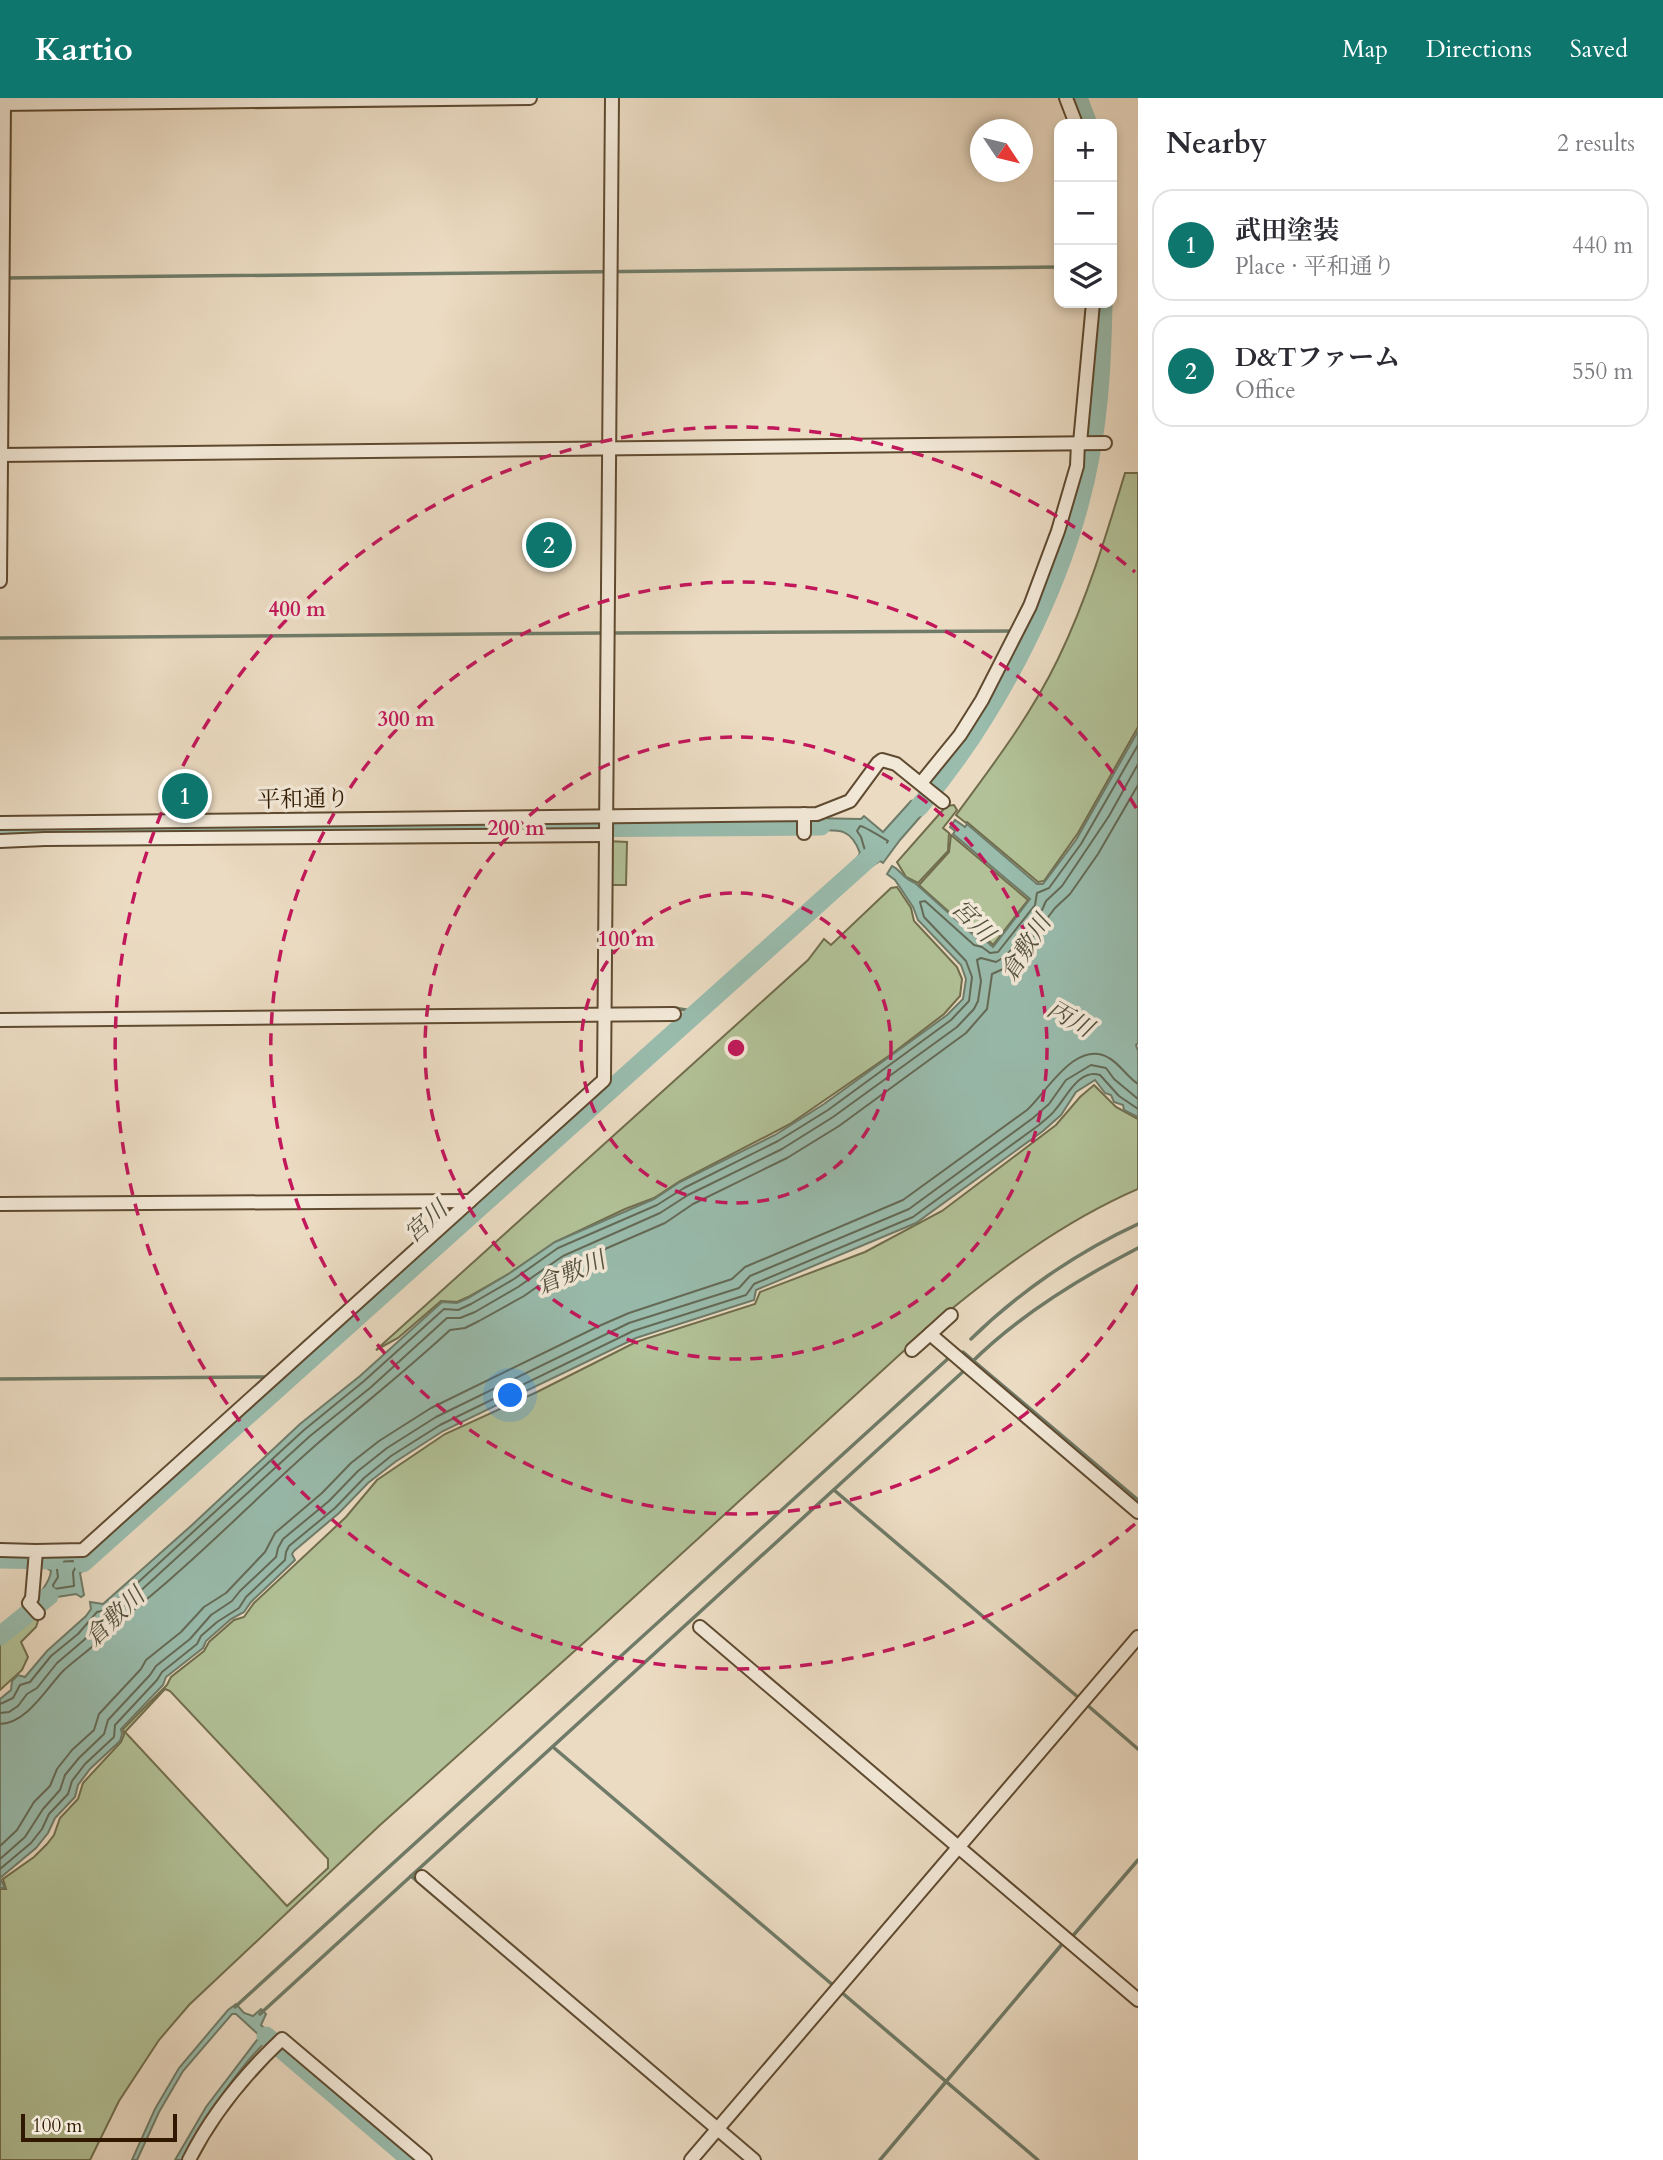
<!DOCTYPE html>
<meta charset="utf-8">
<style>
body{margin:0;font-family:Cardo,"Noto Serif JP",serif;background:#f2f2f3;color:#2b2b33}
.controls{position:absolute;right:21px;top:21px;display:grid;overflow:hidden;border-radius:14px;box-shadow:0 4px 10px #0003}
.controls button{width:63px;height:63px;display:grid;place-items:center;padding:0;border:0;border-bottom:2px solid #e1e1e2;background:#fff;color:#2b2b33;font:35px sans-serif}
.compass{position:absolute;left:970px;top:21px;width:63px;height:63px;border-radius:50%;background:#fff;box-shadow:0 4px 10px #0003;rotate:125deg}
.scale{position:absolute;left:21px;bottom:18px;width:156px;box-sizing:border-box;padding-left:7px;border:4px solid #301900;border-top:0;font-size:19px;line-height:24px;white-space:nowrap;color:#301900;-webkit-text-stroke:5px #f2e8d7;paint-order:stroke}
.you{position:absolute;left:511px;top:1298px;width:24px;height:24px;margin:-18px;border:5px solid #fff;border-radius:50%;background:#1a73e8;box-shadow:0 0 0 10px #1a73e833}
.badge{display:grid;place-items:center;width:46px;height:46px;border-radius:50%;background:#0f766e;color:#fff;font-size:23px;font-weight:700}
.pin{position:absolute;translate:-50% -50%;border:4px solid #fff;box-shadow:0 2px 7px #0006}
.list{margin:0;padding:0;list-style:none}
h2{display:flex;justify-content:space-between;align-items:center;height:91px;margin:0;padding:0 28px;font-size:30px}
h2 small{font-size:23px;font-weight:400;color:#7c7c81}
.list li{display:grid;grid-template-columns:46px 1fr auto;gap:21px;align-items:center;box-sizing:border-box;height:112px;margin:0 14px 14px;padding:0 14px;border:2px solid #e1e1e2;border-radius:21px}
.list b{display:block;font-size:26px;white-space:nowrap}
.list p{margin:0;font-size:23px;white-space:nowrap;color:#7c7c81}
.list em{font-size:23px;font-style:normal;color:#7c7c81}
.icon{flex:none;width:38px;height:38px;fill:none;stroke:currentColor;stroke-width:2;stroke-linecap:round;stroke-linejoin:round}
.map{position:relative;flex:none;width:1138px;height:2062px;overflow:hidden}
header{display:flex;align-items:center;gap:42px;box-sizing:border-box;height:98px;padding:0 35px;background:#0f766e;color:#fff}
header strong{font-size:33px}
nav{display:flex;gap:38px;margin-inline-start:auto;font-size:24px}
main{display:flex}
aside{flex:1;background:#fff}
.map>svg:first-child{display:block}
.green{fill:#b2c197;stroke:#716d4c;stroke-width:2;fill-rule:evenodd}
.water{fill:#99bcad;stroke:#6f7b68;stroke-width:2}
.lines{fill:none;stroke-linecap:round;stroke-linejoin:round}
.shore{stroke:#646a56;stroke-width:2}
.stream{stroke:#6f7b68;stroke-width:3.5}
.river{stroke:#99bcad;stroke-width:19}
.street-casing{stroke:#5f4a30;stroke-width:16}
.street{stroke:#f2e8d7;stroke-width:12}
.ring{fill:none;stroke:#c2185b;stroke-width:3.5;stroke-dasharray:12 9}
.labels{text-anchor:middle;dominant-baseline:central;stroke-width:7;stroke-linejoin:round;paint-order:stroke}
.street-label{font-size:23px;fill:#301900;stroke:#f2e8d7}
.water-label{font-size:24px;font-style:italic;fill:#55523d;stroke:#f2e8d7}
.centre{fill:#c2185b;stroke:#f2e8d7;stroke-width:3.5}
.ring-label{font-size:21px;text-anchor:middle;font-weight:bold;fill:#c2185b;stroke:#f2e8d7;stroke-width:7;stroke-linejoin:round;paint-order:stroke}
</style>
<header>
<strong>Kartio</strong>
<nav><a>Map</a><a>Directions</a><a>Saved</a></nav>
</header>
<main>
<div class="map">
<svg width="1138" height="2062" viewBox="0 0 1138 2062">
<rect width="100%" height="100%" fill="#ebdbc2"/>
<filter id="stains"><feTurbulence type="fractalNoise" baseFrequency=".00286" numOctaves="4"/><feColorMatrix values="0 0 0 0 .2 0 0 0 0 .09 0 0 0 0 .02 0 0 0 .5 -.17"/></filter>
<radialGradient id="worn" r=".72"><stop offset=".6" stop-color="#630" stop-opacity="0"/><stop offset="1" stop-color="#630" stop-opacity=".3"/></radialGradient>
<g class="green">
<path d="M1125,375H1138V629L1078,735L1044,783L1038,784L967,724L966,725L956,717C993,667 1031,617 1058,561C1087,501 1106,438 1125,375Z"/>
<polygon points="954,707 957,712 943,730 949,735 948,753 918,785 906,779 897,764 942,713 946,708"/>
<polygon points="951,737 1028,802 993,847 986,840 978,840 919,787 949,754"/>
<polygon points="607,743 627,744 626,787 607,787"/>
<polygon points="897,789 911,810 914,823 957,869 962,881 960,898 944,916 893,955 790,1026 680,1083 654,1100 625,1111 555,1144 510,1175 468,1199 457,1204 441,1203 398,1240 376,1252 808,862 824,841 831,847 891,790"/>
<path d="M1094,987L1116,1009L1138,1021V1091C1062,1124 994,1175 931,1228L598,1532L379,1728L189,1907L159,1942L119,2003L90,2062H0V1791H6L3,1781L34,1759L47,1746L54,1737L60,1720L78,1701L83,1685L121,1644L124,1637L123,1631L167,1587L171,1579L204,1553L209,1544L234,1522L244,1519L254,1505L346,1419L377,1382L445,1336L537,1294L636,1244L755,1206L760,1194L865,1154L942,1113L1056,1027L1080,999ZM165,1591L170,1593L328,1761V1770L287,1808L125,1634Z"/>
<polygon points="34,1520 38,1523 36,1529 21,1544 28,1559 22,1572 0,1592 0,1547"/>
</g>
<g class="water">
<path d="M1138,633V945L1136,947L1138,953V1019L1124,1012L1123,1007L1114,1004L1111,997L1105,995L1095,982L1076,994L1061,1017L1043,1033L916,1125L756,1192L754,1202L636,1240L443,1333L395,1364L368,1385L339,1415L294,1453L292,1456L295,1462L251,1504L244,1514L231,1521L206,1543L203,1550L166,1579L163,1587L121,1631L122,1636L120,1643L90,1671L78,1687L75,1699L55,1720L48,1735L36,1750L0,1780L5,1790H0V1601L11,1592L12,1583L18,1577L25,1579L47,1553L86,1518L91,1511L90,1504L103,1506L192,1427L300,1326L360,1278L442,1204L457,1205L468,1200L510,1175L555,1144L654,1101L680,1084L775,1037L824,1006L947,917L963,901L966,881L961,867L918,822L913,809L895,782L887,776L892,768C901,772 902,780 915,785L978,841L985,842L993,849L1030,801L953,736L955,733L950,729L955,722L965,729L967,726L1037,786H1043L1076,742Z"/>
<path d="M924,693L935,702L900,742L883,765L880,763L866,772L856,762L860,755C850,727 835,732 809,733L808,720L861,721L864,718L883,734L911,703L916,702Z"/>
<path d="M99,1443L108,1453L80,1475L84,1497L81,1499L76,1496L51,1500L40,1512L35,1507C38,1494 50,1486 51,1473L40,1465V1456Z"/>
<path d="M236,1906L244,1915L253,1918L261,1911L266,1916L261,1927L272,1938C236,1970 206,2021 183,2062H175L206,2009L260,1938L236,1916H232L183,1973L159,2014L137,2062H132L155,2011L179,1970L228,1912Z"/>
</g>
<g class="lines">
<g class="shore">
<path d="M860,728C864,728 883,740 888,743L879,756L871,761L867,759L861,739L857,733Z"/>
<polygon points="73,1463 77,1467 73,1474 74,1488 54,1491 53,1487 58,1479 56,1464"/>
<polyline points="0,1606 13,1600 20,1587 30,1584 51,1558 78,1536 97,1514 107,1512 120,1501 304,1332 364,1283 444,1211 458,1212 471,1206 514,1181 558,1150 657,1107 684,1090 778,1043 828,1012 951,922 969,903 972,879 966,863 924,819 920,804 925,803 974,847 982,849 990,855 998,854 1035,807 1037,795 1049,790 1081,746 1138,647"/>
<polyline points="0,1615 9,1614 18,1608 27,1596 37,1590 57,1565 84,1542 102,1522 111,1519 125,1507 310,1338 370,1290 447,1220 460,1220 475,1214 518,1189 563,1158 660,1115 688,1097 782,1051 833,1019 957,929 974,911 978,903 981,883 977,862 981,860 996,864 1006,858 1042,812 1046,803 1062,788 1109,718 1138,666"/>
<path d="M0,1626C27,1625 46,1591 63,1573C75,1562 88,1553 100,1542C123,1519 151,1499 176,1476C224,1434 269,1388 317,1346C361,1308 407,1272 450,1232L465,1230L479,1223L524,1198L568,1167L665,1125L693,1106L787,1060L839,1028L966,935L987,911L992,876L1012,867L1055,810L1070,796L1098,756L1138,687"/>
<path d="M0,1748L17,1732L34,1704L50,1688L57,1671L72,1652L94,1632L99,1616L141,1571L146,1562L181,1534L204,1509L226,1495L265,1454L275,1435L322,1395L351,1365L379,1343L431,1310L599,1228L629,1215L732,1181L745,1169L903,1102L1027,1012C1046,995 1076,940 1109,960C1120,966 1127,979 1138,986"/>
<polyline points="0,1761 25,1739 43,1711 60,1692 65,1677 79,1660 104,1636 108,1622 150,1577 156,1568 190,1541 211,1517 232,1503 240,1493 276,1459 278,1450 283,1441 329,1403 358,1373 387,1350 436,1319 629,1225 739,1190 750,1178 909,1111 1033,1020 1049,1006 1066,982 1091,967 1106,970 1114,981 1138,1001"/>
<path d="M0,1771L31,1745L42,1731L49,1716L68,1696L72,1683L85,1666L114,1639L115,1627L157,1582L162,1574L197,1546L201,1538L217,1524L239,1510L246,1499L285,1462L286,1454L289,1448L335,1410L364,1380L391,1358L440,1327L633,1233L746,1197L754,1186L913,1119L1039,1027C1044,1022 1051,1018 1055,1012C1066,1000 1079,970 1100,977L1119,998L1138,1011"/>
</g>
<g class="stream">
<polyline points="4,180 1059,169"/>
<polyline points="614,535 1014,533"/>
<polyline points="0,540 603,535"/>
<polyline points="674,910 686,912 695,917"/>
<polyline points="0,1100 471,1098"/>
<path d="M971,1241C1018,1195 1077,1154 1138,1126"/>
<polyline points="963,1254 1138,1402"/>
<path d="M972,1264C1017,1219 1082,1179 1138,1150"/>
<polyline points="0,1281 270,1279"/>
<polyline points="834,1392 1079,1600"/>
<polyline points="1086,1606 1138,1651"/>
<polyline points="553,1649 834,1888"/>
<polyline points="411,1778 658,1988"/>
<polyline points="1071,1840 1138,1762"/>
<polyline points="840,1893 1038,2062"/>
<polyline points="235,1909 952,1257"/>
<polyline points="260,1916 967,1270"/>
<polyline points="880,2062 1063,1845"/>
</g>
<g class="river">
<polyline points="1078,0 1088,26"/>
<path d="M919,709C998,616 1068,480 1090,359C1100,309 1102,255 1103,205"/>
<polyline points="0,734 821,728"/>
<polyline points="0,1461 54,1462"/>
<polyline points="83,1465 879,751"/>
<polyline points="0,1538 49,1498"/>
<polyline points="266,1938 411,2062"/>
</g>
<g class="street-casing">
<g id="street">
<polyline points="1066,0 1076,26"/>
<polyline points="0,6 530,0"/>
<polyline points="1080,345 1093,205"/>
<polyline points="0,357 1105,345"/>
<polyline points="0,483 4,6"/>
<polyline points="921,685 960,637 982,602 1030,508 1058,433 1077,368 1078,345"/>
<polyline points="804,716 804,735"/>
<polyline points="0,725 817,716 850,703 878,665 882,662 896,666 943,704"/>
<polyline points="0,743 45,741 605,737"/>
<polyline points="0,922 674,916"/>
<polyline points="0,1106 470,1103"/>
<polyline points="930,1236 951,1217"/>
<polyline points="912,1252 930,1236 1138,1414"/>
<polyline points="0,1452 36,1453 32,1500 29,1505 38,1515"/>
<polyline points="36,1453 83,1452 604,982 612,0"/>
<polyline points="700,1529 1138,1902"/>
<polyline points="422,1779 754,2062"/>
<path d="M189,2062C212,2016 245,1976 282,1941L425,2062"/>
<polyline points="691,2062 1138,1539"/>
</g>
</g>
<use href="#street" class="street"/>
</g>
<g class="ring">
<circle cx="736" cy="950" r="155"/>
<circle cx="736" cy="950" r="311"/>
<path d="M1138 1187A466 466 0 1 1 1138 713"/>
<path d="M1135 1426A621 621 0 1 1 1135 474"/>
</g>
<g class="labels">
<g class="street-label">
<text transform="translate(303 701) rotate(-1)">平和通り</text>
</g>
<g class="water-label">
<text transform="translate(973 823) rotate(45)">宮川</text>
<text transform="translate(1026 850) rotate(-58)">倉敷川</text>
<text transform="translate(1070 921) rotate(30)">丙川</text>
<text transform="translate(426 1124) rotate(-42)">宮川</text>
<text transform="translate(571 1175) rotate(-23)">倉敷川</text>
<text transform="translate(115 1519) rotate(-44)">倉敷川</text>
</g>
</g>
<circle cx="736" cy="950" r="10" class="centre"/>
<g class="ring-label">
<text x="297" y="518">400 m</text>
<text x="406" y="628">300 m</text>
<text x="516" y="737">200 m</text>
<text x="626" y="848">100 m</text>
</g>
<rect width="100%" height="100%" filter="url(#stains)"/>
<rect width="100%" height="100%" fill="url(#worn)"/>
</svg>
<div class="controls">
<button>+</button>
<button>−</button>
<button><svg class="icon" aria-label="layers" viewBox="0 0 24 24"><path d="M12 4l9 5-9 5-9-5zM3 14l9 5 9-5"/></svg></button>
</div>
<svg class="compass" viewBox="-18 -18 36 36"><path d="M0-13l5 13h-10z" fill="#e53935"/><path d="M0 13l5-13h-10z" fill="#7c7c81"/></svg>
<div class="scale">100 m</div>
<div class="you"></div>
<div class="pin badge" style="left:185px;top:698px">1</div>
<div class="pin badge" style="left:549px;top:447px">2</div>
</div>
<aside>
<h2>Nearby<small>2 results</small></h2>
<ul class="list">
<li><span class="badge">1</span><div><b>武田塗装</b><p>Place · 平和通り</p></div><em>440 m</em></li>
<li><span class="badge">2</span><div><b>D&amp;Tファーム</b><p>Office</p></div><em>550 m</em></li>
</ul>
</aside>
</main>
